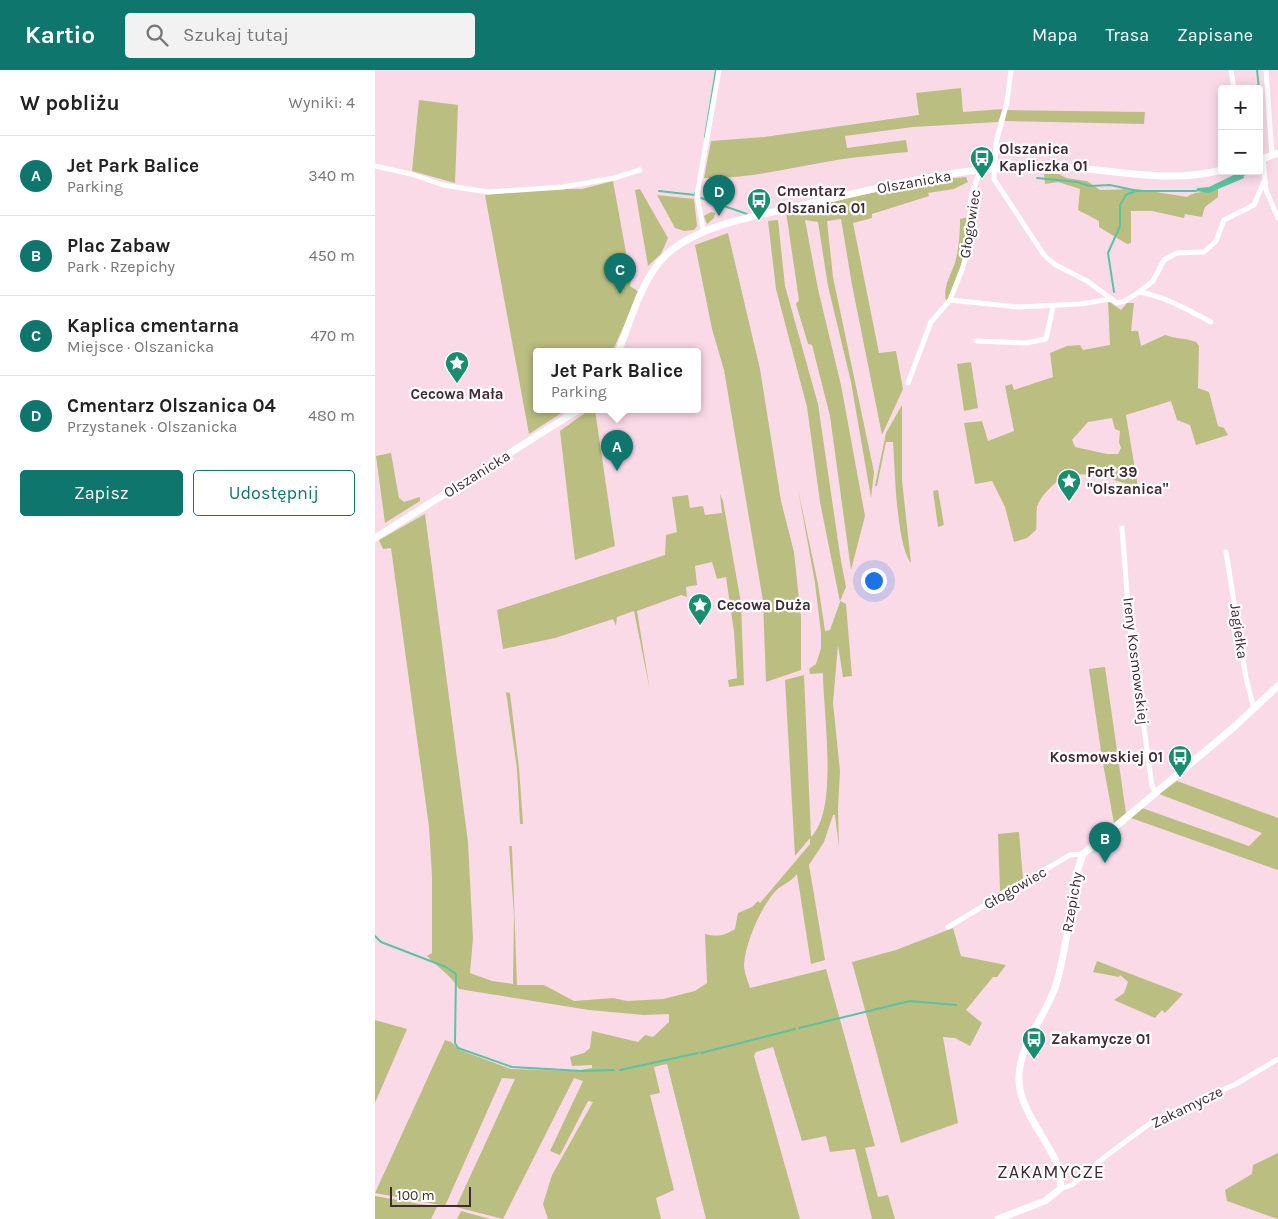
<!DOCTYPE html>
<html lang="pl">
<meta charset="utf-8">
<style>
body{margin:0;font-family:Karla,sans-serif;background:#f2f2f2;color:#222}
.controls{position:absolute;right:15px;top:15px;display:grid;overflow:hidden;border-radius:5px;box-shadow:0 2px 12px #0003}
.controls button{width:45px;height:45px;display:grid;place-items:center;padding:0;border:0;border-bottom:1px solid #e0e0e0;background:#fff;color:#222;font:25px sans-serif}
.scale{position:absolute;left:15px;bottom:12px;width:81px;box-sizing:border-box;padding-left:5px;border:2px solid #402b34;border-top:0;font-size:14px;line-height:18px;white-space:nowrap;color:#402b34;-webkit-text-stroke:4px #fff;paint-order:stroke}
.you{position:absolute;left:498px;top:510px;width:18px;height:18px;margin:-12px;border:4px solid #fff;border-radius:50%;background:#1a73e8;box-shadow:0 0 0 8px #1a73e833}
.badge{display:grid;place-items:center;width:32px;height:32px;border-radius:50%;background:#0f766e;color:#fff;font-size:16px;font-weight:700}
.pin{position:absolute;translate:-50% -41px;filter:drop-shadow(0 1px 2px #0008)}
.pin::after{content:'';position:absolute;top:26px;width:18px;height:15px;background:inherit;clip-path:polygon(0 0,100% 0,50% 100%)}
.popup{position:absolute;left:158px;top:278px;width:168px;height:65px;box-sizing:border-box;display:grid;place-content:center;border-radius:5px;background:#fff;filter:drop-shadow(0 1px 4px #0005);font-size:16px;white-space:nowrap;color:#767676}
.popup b{font-size:19px;color:#222}
.popup::after{content:'';position:absolute;left:50%;top:100%;margin-left:-10px;border:10px solid transparent;border-top-color:#fff}
.list{margin:0;padding:0;list-style:none}
h2{display:flex;justify-content:space-between;align-items:center;height:65px;margin:0;padding:0 20px;font-size:21px}
h2 small{font-size:16px;font-weight:400;color:#767676}
.list li{display:grid;grid-template-columns:32px 1fr auto;gap:15px;align-items:center;box-sizing:border-box;height:80px;padding:0 20px;border-top:1px solid #e0e0e0}
.list b{display:block;font-size:19px;white-space:nowrap}
.list p{margin:0;font-size:16px;white-space:nowrap;color:#767676}
.list em{font-size:16px;font-style:normal;color:#767676}
.actions{display:flex;gap:10px;padding:15px 20px}
.actions a{flex:1;padding:11px 0;border:1px solid #0f766e;border-radius:5px;text-align:center;font-size:18px;color:#0f766e}
.actions .main{background:#0f766e;color:#fff}
.icon{flex:none;width:28px;height:28px;fill:none;stroke:currentColor;stroke-width:2;stroke-linecap:round;stroke-linejoin:round}
.map{position:relative;flex:none;width:903px;height:1149px;overflow:hidden}
header{display:flex;align-items:center;gap:30px;box-sizing:border-box;height:70px;padding:0 25px;background:#0f766e;color:#fff}
header strong{font-size:24px}
nav{display:flex;gap:28px;margin-inline-start:auto;font-size:18px}
.search{width:350px;height:45px;background:#f2f2f2;display:flex;align-items:center;gap:12px;box-sizing:border-box;padding:0 18px;border-radius:5px;color:#767676;font-size:19px}
main{display:flex}
aside{flex:1;background:#fff}
.map>svg:first-child{display:block}
.green{fill:#bbbe81;fill-rule:evenodd}
.water{fill:#58c4a3}
.lines{fill:none;stroke-linecap:round;stroke-linejoin:round}
.stream{stroke:#58c4a3;stroke-width:2}
.street{stroke:#fff;stroke-width:5}
.secondary{stroke:#fff;stroke-width:7}
.labels{text-anchor:middle;dominant-baseline:central;stroke-width:4.5;stroke-linejoin:round;paint-order:stroke}
.poi-label{font-size:15px;font-weight:bold;fill:#402b34;stroke:#fff;text-anchor:start}
.street-label{font-size:15px;fill:#402b34;stroke:#fff}
.quarter-label{font-size:18px;letter-spacing:1px;fill:#402b34;stroke:#fff}
</style>
<header>
<strong>Kartio</strong>
<div class="search"><svg class="icon" aria-label="search" viewBox="0 0 24 24"><circle cx="10" cy="10" r="6"/><path d="M15 15l6 6"/></svg>Szukaj tutaj</div>
<nav><a>Mapa</a><a>Trasa</a><a>Zapisane</a></nav>
</header>
<main>
<aside>
<h2>W pobliżu<small>Wyniki: 4</small></h2>
<ul class="list">
<li><span class="badge">A</span><div><b>Jet Park Balice</b><p>Parking</p></div><em>340 m</em></li>
<li><span class="badge">B</span><div><b>Plac Zabaw</b><p>Park · Rzepichy</p></div><em>450 m</em></li>
<li><span class="badge">C</span><div><b>Kaplica cmentarna</b><p>Miejsce · Olszanicka</p></div><em>470 m</em></li>
<li><span class="badge">D</span><div><b>Cmentarz Olszanica 04</b><p>Przystanek · Olszanicka</p></div><em>480 m</em></li>
</ul>
<div class="actions"><a class="main">Zapisz</a><a>Udostępnij</a></div>
</aside>
<div class="map">
<svg width="903" height="1149" viewBox="0 0 903 1149">
<rect width="100%" height="100%" fill="#fbdae8"/>
<g class="green">
<path d="M586,18L588,42L628,39L623,52L538,57L470,66L472,78L531,70L533,82C511,84 490,86 468,89C422,96 376,109 329,108L336,71L389,67L544,45L541,23Z"/>
<polygon points="44,30 83,35 80,113 37,101"/>
<polygon points="632,40 770,42 769,54 628,51"/>
<path d="M669,104H684L691,108L712,111L725,120L762,119L812,127C822,120 832,123 843,119V127L830,137L827,147L810,144L809,148L777,141H756V173L752,174L724,157V151L703,140L705,119L683,112L670,114Z"/>
<polygon points="591,107 593,112 579,119 553,123 554,126 497,144 497,148 478,153 504,283 521,281 528,319 507,365 477,215 466,149 452,151 458,207 499,402 496,428 476,312 453,216 443,152 430,150 443,219 466,315 490,446 476,500 455,346 437,275 433,274 421,234 424,230 411,142 551,111"/>
<polygon points="238,111 256,210 255,216 264,222 237,282 162,282 162,340 191,340 154,364 110,125 168,119 207,119"/>
<polygon points="265,119 293,168 286,184 273,196 260,120"/>
<polygon points="282,125 319,129 322,156 319,160 309,161 300,158"/>
<polygon points="336,142 340,143 339,148 332,154 329,146"/>
<path d="M594,147L597,171L578,229L571,231C568,216 575,207 580,193C584,178 585,164 585,149Z"/>
<path d="M403,150L410,216L443,334L465,485L471,517L465,531L471,534L477,606L468,607L463,575L458,633L465,701L463,738L464,778L460,745H458L449,772L434,795L450,890L436,894L422,804C415,813 405,815 398,824C385,840 370,874 369,895C369,902 373,911 375,918L451,899L500,1076L490,1078L503,1127L513,1125L520,1149H497L480,1079L455,1082L451,1066L427,1071L398,977L381,982L379,986L425,1149H331L292,994L279,997L285,1023L275,1025L299,1120L281,1128L286,1149H173L168,1134L177,1105L218,1032L213,1031L185,1085L175,1081L208,1011L199,1008L128,1149L81,1137L140,1009L127,1008L70,1136L0,1123L70,970L76,972L85,980L136,999L199,1001L217,998V995L197,996L195,987L209,983L215,978L217,961L263,972L270,965L278,967L294,952V944L269,945L214,940L84,919C76,905 63,898 52,886L57,883V806L54,757L16,478L8,479L4,470L50,444L93,772L98,868L95,903L117,911L138,914L139,846L134,776H137L142,915H169L199,931L238,928L252,931L288,929L320,921L332,913L330,864C342,867 349,866 360,859L363,843L377,837L383,831L385,833L435,774V768L420,786L410,610L429,605L436,767C464,740 448,642 448,603L435,604L434,599L441,594L446,578V563L440,513L423,419L443,514L450,561L455,560L465,532L445,432L432,337L401,219L393,151Z"/>
<polygon points="353,163 385,299 406,431 419,482 426,548 426,600 391,612 388,531 349,300 337,259 320,175"/>
<path d="M733,231L746,240L752,233H759L756,261H763L766,276L790,265C801,269 811,268 821,272L824,276L823,318L834,322L843,356L849,358L853,365L821,375L815,355L802,350L796,331L751,345L764,423L757,424L754,415C728,406 697,395 675,418C670,423 664,430 662,437C661,444 662,453 661,460L652,468L639,472L630,437L617,411L600,414L589,353L607,351L613,371L639,361L630,316L637,314L639,320L678,307L675,283L692,276L705,275L708,280L735,275ZM737,348L740,359L745,361L744,372L746,378L743,384H732L700,377L697,370L713,352Z"/>
<polygon points="596,292 603,338 589,341 582,294"/>
<path d="M527,335V410L536,493C521,474 520,397 518,372H511L502,416H500L511,363Z"/>
<polygon points="214,340 220,340 240,476 200,490 185,361"/>
<polygon points="16,383 24,428 29,432 45,427 45,431 10,453 1,386"/>
<polygon points="563,420 569,455 563,457 558,421"/>
<polygon points="345,424 348,431 366,533 369,615 354,617 353,610 362,608 359,562 351,507 342,509 337,492 320,496 322,515 311,517 312,527 306,525 262,541 275,621 259,541 242,547 241,556 238,549 180,568 128,579 122,540 290,485 291,465 302,462 297,427 313,425 315,438 328,436 330,445 347,443"/>
<polygon points="730,597 751,743 739,753 727,688 714,599"/>
<polygon points="131,622 135,623 144,698 148,754 145,754 142,699"/>
<polygon points="802,711 903,748 903,800 756,748 767,738 874,776 887,763 784,724"/>
<polygon points="644,762 648,809 625,821 623,764"/>
<polygon points="578,858 586,886 631,895 622,907 618,907 591,940 607,953 595,976 580,968 568,967 583,1053 526,1073 477,892 521,880"/>
<polygon points="722,891 808,924 790,943 787,940 780,948 739,930 749,923 753,912 745,905 744,907 718,902"/>
<polygon points="0,950 32,959 0,1033"/>
<polygon points="903,1083 903,1149 852,1131 850,1120 877,1104 878,1095"/>
<polygon points="0,1126 62,1137 56,1149 0,1149"/>
<polygon points="86,1141 115,1149 82,1149"/>
</g>
<polygon class="water" points="865,102 868,103 869,108 834,123 821,121 822,118 834,117"/>
<g class="lines">
<g class="stream">
<polyline points="882,0 884,19"/>
<polyline points="884,30 884,69"/>
<polyline points="330,67 341,0"/>
<polyline points="869,105 872,101"/>
<polyline points="662,108 702,112 715,116 735,115 763,121 821,121"/>
<polyline points="284,121 320,125 320,123"/>
<polyline points="326,128 372,144"/>
<polyline points="739,222 733,183 745,156 745,135 751,125 761,121"/>
<polyline points="0,866 6,872 71,897 81,904 80,973 83,978 137,997 207,1001 239,1000"/>
<polyline points="424,958 535,931 581,935"/>
<polyline points="326,983 420,959"/>
<polyline points="245,1000 323,983"/>
</g>
<g class="street">
<path d="M636,0L632,32L621,73L619,109L669,185L679,194L712,211L742,233L750,231L764,222C789,226 813,240 836,252"/>
<polyline points="856,0 859,19"/>
<polyline points="891,0 897,85"/>
<polyline points="888,88 891,120 903,148"/>
<polyline points="0,96 36,104 68,115 113,122 188,117 239,108 265,100"/>
<polyline points="329,163 322,125 344,0"/>
<polyline points="764,222 778,211 789,190 802,183 829,182 841,171 849,150 879,135 889,111"/>
<polyline points="575,230 644,237 705,234 736,229"/>
<polyline points="601,271 651,273 671,269 678,237"/>
<polyline points="533,313 556,252 575,230 588,197 594,173 596,126 605,101"/>
<polyline points="747,458 754,548 777,716 781,723"/>
<polyline points="851,482 871,608 879,639"/>
<polyline points="573,857 695,785 708,784"/>
<polyline points="685,1119 697,1115 731,1086 781,1049 861,1014 903,989"/>
</g>
<g class="secondary">
<polyline points="884,90 903,83"/>
<path d="M243,282C256,251 266,209 291,185C324,154 386,145 429,135C505,117 596,94 674,96C734,98 787,115 847,100"/>
<polyline points="0,468 203,340"/>
<path d="M623,1149L670,1131L685,1119C692,1084 642,1048 644,1006C645,973 671,946 681,915C692,878 695,837 703,799L708,784L859,657L903,616"/>
</g>
</g>
<defs>
<g id="bus-pin" transform="scale(1.25)"><path d="M0 17L-7.5 6A9.5 9.5 0 1 1 7.5 6Z" fill="#188d70" stroke="#fff"/><path d="M-5-6H5V4H4V6H2V4H-2V6H-4V4H-5ZM-3.5-4V0h7V-4ZM-3.5 1.2v1.5H-2V1.2ZM2 1.2v1.5H3.5V1.2Z" fill="#fff"/></g>
<g id="sight-pin" transform="scale(1.25)"><path d="M0 17L-7.5 6A9.5 9.5 0 1 1 7.5 6Z" fill="#188d70" stroke="#fff"/><path d="M0-6L1.8-2.2L6-1.7L2.9 1.2L3.7 5.4L0 3.3L-3.7 5.4L-2.9 1.2L-6-1.7L-1.8-2.2Z" fill="#fff"/></g>
</defs>
<g fill-rule="evenodd">
<use href="#bus-pin" x="607" y="88"/>
<use href="#bus-pin" x="384" y="130"/>
<use href="#sight-pin" x="82" y="293"/>
<use href="#sight-pin" x="694" y="411"/>
<use href="#sight-pin" x="325" y="535"/>
<use href="#bus-pin" x="805" y="687"/>
<use href="#bus-pin" x="659" y="969"/>
</g>
<g class="labels">
<g class="poi-label">
<text x="624" y="79">Olszanica<tspan x="624" dy="17">Kapliczka 01</tspan></text>
<text x="402" y="121">Cmentarz<tspan x="402" dy="17">Olszanica 01</tspan></text>
<text x="82" y="324" text-anchor="middle">Cecowa Mała</text>
<text x="712" y="402">Fort 39<tspan x="712" dy="17">"Olszanica"</tspan></text>
<text x="342" y="535">Cecowa Duża</text>
<text x="788" y="687" text-anchor="end">Kosmowskiej 01</text>
<text x="676" y="969">Zakamycze 01</text>
</g>
<g class="street-label">
<text transform="translate(539 112) rotate(-10)">Olszanicka</text>
<text transform="translate(595 154) rotate(-81)">Głogowiec</text>
<text transform="translate(102 404) rotate(-32)">Olszanicka</text>
<text transform="translate(864 561) rotate(82)">Jagiełka</text>
<text transform="translate(761 591) rotate(83)">Ireny Kosmowskiej</text>
<text transform="translate(640 818) rotate(-30)">Głogowiec</text>
<text transform="translate(697 832) rotate(-80)">Rzepichy</text>
<text transform="translate(812 1037) rotate(-26)">Zakamycze</text>
</g>
<g class="quarter-label">
<text x="676" y="1102">ZAKAMYCZE</text>
</g>
</g>
</svg>
<div class="controls">
<button>+</button>
<button>−</button>
</div>
<div class="scale">100 m</div>
<div class="you"></div>
<div class="pin badge" style="left:242px;top:401px">A</div>
<div class="popup"><b>Jet Park Balice</b>Parking</div>
<div class="pin badge" style="left:730px;top:793px">B</div>
<div class="pin badge" style="left:245px;top:224px">C</div>
<div class="pin badge" style="left:344px;top:146px">D</div>
</div>
</main>
